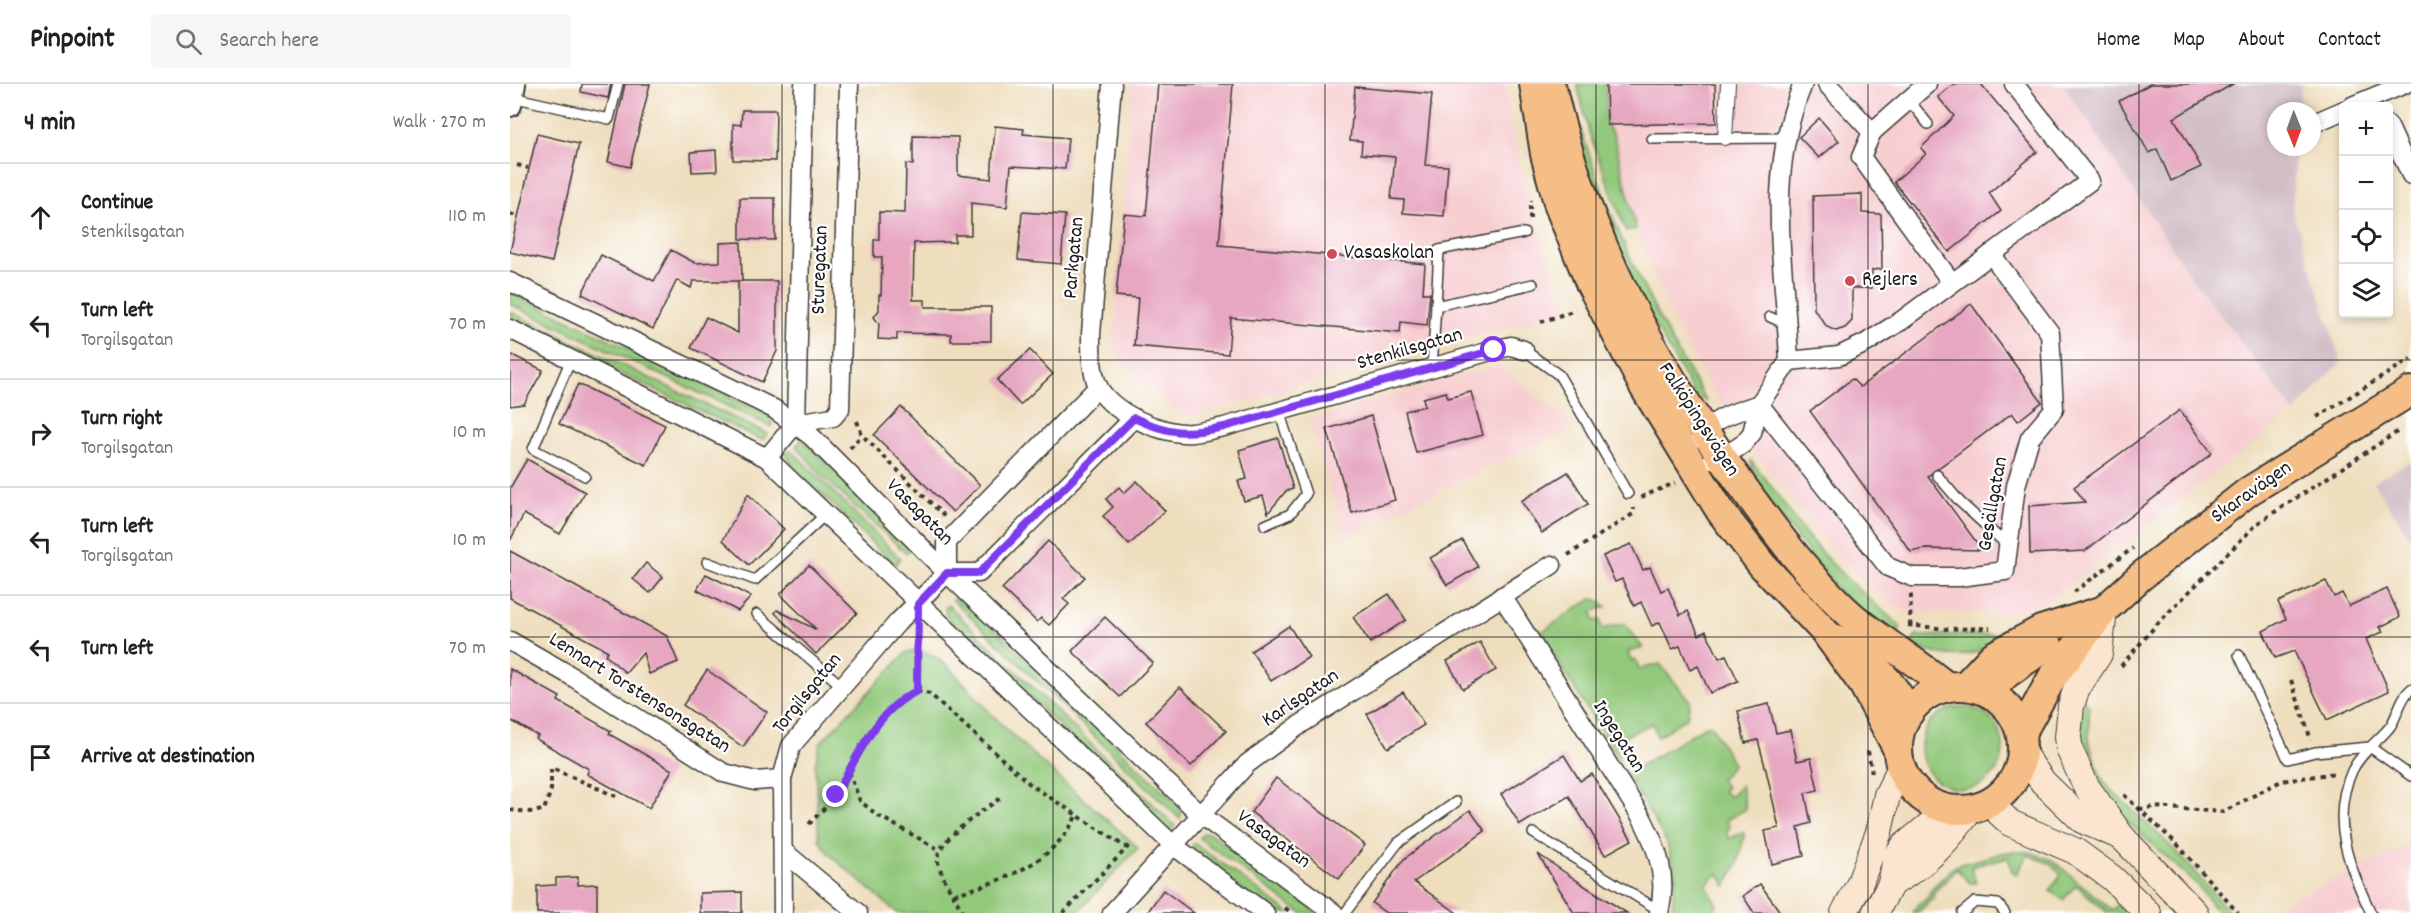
<!DOCTYPE html>
<meta charset="utf-8">
<style>
body{margin:0;font-family:Dekko,sans-serif;background:#f6f6f6;color:#202124}
.controls{position:absolute;right:18px;top:18px;display:grid;overflow:hidden;border-radius:6px;box-shadow:0 3px 9px #0003}
.controls button{width:54px;height:54px;display:grid;place-items:center;padding:0;border:0;border-bottom:2px solid #e0e0e0;background:#fff;color:#202124;font:30px sans-serif}
.compass{position:absolute;left:1757px;top:18px;width:54px;height:54px;border-radius:50%;background:#fff;box-shadow:0 3px 9px #0003;rotate:179deg}
.stop{position:absolute;width:18px;height:18px;margin:-14px;border:4px solid #7c3aed;border-radius:50%;background:#fff}
.stop.end{background:#7c3aed;border-color:#fff;box-shadow:0 2px 6px #0008}
.list{margin:0;padding:0;list-style:none}
h2{display:flex;justify-content:space-between;align-items:center;height:78px;margin:0;padding:0 24px;font-size:26px}
h2 small{font-size:20px;font-weight:400;color:#757577}
.list li{display:grid;grid-template-columns:39px 1fr auto;gap:18px;align-items:center;box-sizing:border-box;height:108px;padding:0 24px;border-top:2px solid #e0e0e0}
.list b{display:block;font-size:22px;white-space:nowrap}
.list p{margin:0;font-size:20px;white-space:nowrap;color:#757577}
.list em{font-size:20px;font-style:normal;color:#757577}
.icon{flex:none;width:33px;height:33px;fill:none;stroke:currentColor;stroke-width:2;stroke-linecap:round;stroke-linejoin:round}
.map{position:relative;flex:none;width:1901px;height:829px;overflow:hidden}
header{display:flex;align-items:center;gap:36px;box-sizing:border-box;height:84px;padding:0 30px;background:#fff;border-bottom:2px solid #e0e0e0}
header strong{font-size:28px}
nav{display:flex;gap:33px;margin-inline-start:auto;font-size:21px}
.search{width:420px;height:54px;background:#f6f6f6;display:flex;align-items:center;gap:15px;box-sizing:border-box;padding:0 21px;border-radius:6px;color:#757577;font-size:22px}
main{display:flex}
aside{flex:1;background:#fff}
.map>svg:first-child{display:block}
.built{fill:#f7cfd1}
.industrial{fill:#d2bdc6}
.green{fill:#92c87a;stroke:#57724b;stroke-width:1.5}
.building{fill:#e7a7c1}
.lines{fill:none;stroke-linecap:round;stroke-linejoin:round}
.service-casing{stroke:#3c3934;stroke-width:12}
.pedestrian-casing{stroke:#3c3934;stroke-width:16}
.minor-casing{stroke:#3c3934;stroke-width:21}
.tertiary-casing{stroke:#3c3934;stroke-width:26}
.secondary-casing{stroke:#3c3934;stroke-width:28}
.primary-casing{stroke:#3c3934;stroke-width:32}
.path{stroke:#3c3934;stroke-width:4;stroke-dasharray:4.5 4.5;stroke-linecap:butt}
.service{stroke:#fff;stroke-width:9}
.pedestrian{stroke:#fff;stroke-width:14}
.minor{stroke:#fff;stroke-width:18}
.tertiary{stroke:#fff;stroke-width:22}
.secondary{stroke:#fbe5cf;stroke-width:26}
.primary{stroke:#f6be87;stroke-width:28}
.route{stroke:#7c3aed;stroke-width:8}
.grid{fill:none;stroke:#1c1c1c;stroke-width:1.5;stroke-opacity:0.55}
.poi-dot{fill:#d1495b;stroke:#fff;stroke-width:2}
.labels{text-anchor:middle;dominant-baseline:central;stroke-width:4.5;stroke-linejoin:round;paint-order:stroke}
.poi-label{font-size:21px;fill:#1c1c1c;stroke:#fff;text-anchor:start}
.street-label{font-size:21px;fill:#1c1c1c;stroke:#fff}
</style>
<header>
<strong>Pinpoint</strong>
<div class="search"><svg class="icon" aria-label="search" viewBox="0 0 24 24"><circle cx="10" cy="10" r="6"/><path d="M15 15l6 6"/></svg>Search here</div>
<nav><a>Home</a><a>Map</a><a>About</a><a>Contact</a></nav>
</header>
<main>
<aside>
<h2>4 min<small>Walk · 270 m</small></h2>
<ul class="list">
<li><svg class="icon" aria-label="ahead" viewBox="0 0 24 24"><path d="M12 20V5M6 11l6-6 6 6"/></svg><div><b>Continue</b><p>Stenkilsgatan</p></div><em>110 m</em></li>
<li><svg class="icon" aria-label="left" viewBox="0 0 24 24"><path d="M17 20v-9H6M10 6l-5 5 5 5"/></svg><div><b>Turn left</b><p>Torgilsgatan</p></div><em>70 m</em></li>
<li><svg class="icon" aria-label="right" viewBox="0 0 24 24"><path d="M7 20v-9h11M14 6l5 5-5 5"/></svg><div><b>Turn right</b><p>Torgilsgatan</p></div><em>10 m</em></li>
<li><svg class="icon" aria-label="left" viewBox="0 0 24 24"><path d="M17 20v-9H6M10 6l-5 5 5 5"/></svg><div><b>Turn left</b><p>Torgilsgatan</p></div><em>10 m</em></li>
<li><svg class="icon" aria-label="left" viewBox="0 0 24 24"><path d="M17 20v-9H6M10 6l-5 5 5 5"/></svg><div><b>Turn left</b></div><em>70 m</em></li>
<li><svg class="icon" aria-label="arrive" viewBox="0 0 24 24"><path d="M6 21V4h12l-3 4 3 4H6"/></svg><div><b>Arrive at destination</b></div></li>
</ul>
</aside>
<div class="map">
<svg width="1901" height="829" viewBox="0 0 1901 829">
<rect width="100%" height="100%" fill="#fff"/>
<filter id="ink" filterUnits="userSpaceOnUse"><feTurbulence type="fractalNoise" baseFrequency=".0167" numOctaves="2"/><feDisplacementMap in="SourceGraphic" scale="12" xChannelSelector="R" yChannelSelector="G"/><feConvolveMatrix kernelMatrix="1 2 1 2 8 2 1 2 1" color-interpolation-filters="sRGB"/></filter>
<filter id="wash" filterUnits="userSpaceOnUse"><feTurbulence type="fractalNoise" baseFrequency=".008" numOctaves="4" result="noise"/><feDisplacementMap in="SourceGraphic" scale="24" xChannelSelector="R" yChannelSelector="G"/><feGaussianBlur stdDeviation="1.35" result="paint"/><feColorMatrix in="noise" values="0 0 0 0 0 0 0 0 0 0 0 0 0 0 0 0 0 1.4 0 .05"/><feComposite in="paint" operator="in"/></filter>
<g filter="url(#wash)">
<rect width="100%" height="100%" fill="#efdebe"/>
<g class="built">
<polygon points="622,0 996,0 1001,39 1021,125 1057,226 690,330 679,332 661,325 611,276 603,262"/>
<polygon points="1097,0 1553,0 1679,190 1784,328 1559,503 1518,526 1486,529 1405,529 1392,526 1360,504 1313,454 1245,370 1207,314 1167,246 1126,145 1104,52 1097,41"/>
<polygon points="990,281 1064,342 835,453 798,335"/>
<polygon points="1901,761 1901,829 1759,829 1757,826"/>
</g>
<g class="industrial">
<polygon points="1553,0 1791,0 1789,27 1766,27 1766,63 1786,63 1782,125 1831,278 1784,328 1679,190"/>
<polygon points="1901,377 1901,455 1863,398"/>
</g>
<g class="green">
<path d="M1049,0H1058C1088,113 1135,218 1197,318L1184,310L1100,162Z"/>
<polygon points="1067,0 1096,0 1097,41 1104,52 1126,145 1116,147 1079,49"/>
<polygon points="0,208 262,333 262,343 0,220"/>
<polygon points="0,228 258,350 252,356 0,238"/>
<polygon points="292,355 403,462 396,469 313,393 286,362"/>
<polygon points="278,367 282,367 390,474 385,481 283,383 276,370"/>
<path d="M1241,377C1263,401 1279,430 1300,455C1327,489 1359,514 1390,542L1389,552L1333,513L1244,398Z"/>
<polygon points="449,511 672,725 670,735 443,516"/>
<polygon points="1081,515 1088,516 1096,523 1082,527 1084,537 1090,536 1092,545 1115,539 1133,564 1118,568 1121,577 1126,576 1129,585 1150,580 1180,617 1177,633 1147,653 1143,639 1105,657 1109,676 1030,549"/>
<polygon points="438,521 665,742 659,748 437,534 435,524"/>
<path d="M1490,550L1497,553C1462,575 1439,577 1400,561L1406,552Z"/>
<path d="M408,567C431,569 449,595 464,611C514,668 573,712 628,764L567,829H387L319,770L309,756L305,680L311,658L397,568Z"/>
<polygon points="1573,615 1579,622 1579,659 1591,693 1600,705 1667,768 1720,829 1708,829 1686,800 1611,732 1586,705 1570,667"/>
<circle cx="1452" cy="664" r="41"/>
<polygon points="1197,641 1201,641 1223,680 1210,696 1217,703 1213,707 1220,713 1231,701 1236,725 1216,736 1220,744 1216,747 1219,755 1234,748 1234,753 1228,779 1216,802 1208,789 1196,801 1207,821 1202,829 1166,829 1162,826 1165,792 1157,759 1117,690"/>
<polygon points="694,749 700,749 808,829 791,829 689,754"/>
<polygon points="684,759 779,829 763,829 679,768"/>
<polygon points="1496,768 1520,768 1542,776 1602,826 1610,819 1621,829 1598,829 1566,801 1553,816 1540,806 1551,790 1539,779 1517,771 1507,791 1502,787 1498,773 1461,783 1466,799 1460,799 1447,785 1422,810 1425,813 1407,829 1403,829 1408,820 1417,815 1421,805 1445,782"/>
</g>
<g id="blocks">
<g class="building">
<polygon points="72,0 101,0 98,14 71,8"/>
<polygon points="115,0 140,0 120,83 98,78"/>
<polygon points="648,0 723,0 709,161 915,180 913,209 920,209 917,241 891,238 890,249 721,234 718,270 624,262 628,214 606,212 614,130 636,132"/>
<polygon points="1096,0 1205,0 1206,39 1097,41"/>
<polygon points="1444,0 1471,0 1527,68 1479,109 1491,127 1439,168 1384,98 1416,70 1411,64 1444,32 1428,13"/>
<polygon points="1640,0 1723,0 1664,34 1691,83 1661,97 1647,65 1639,69 1609,17"/>
<polygon points="845,3 922,10 915,81 938,82 934,132 893,129 894,116 881,115 885,73 851,70 852,57 840,56"/>
<polygon points="232,26 266,26 265,77 223,76 223,40 231,41"/>
<polygon points="1309,34 1329,57 1309,74 1289,53"/>
<polygon points="485,42 514,45 513,50 558,54 555,85 501,82 497,123 461,119 461,151 445,151 445,158 404,159 403,216 415,216 415,223 481,223 481,257 441,257 441,250 387,249 387,256 368,255 369,240 364,233 369,226 369,211 371,211 372,173 364,173 364,156 369,156 369,128 395,129 396,80 403,81 403,52 448,53 448,91 481,95"/>
<polygon points="27,50 69,60 42,178 0,168"/>
<polygon points="206,66 207,87 182,88 181,68"/>
<polygon points="1352,110 1352,129 1371,130 1372,185 1362,186 1362,204 1342,204 1342,237 1335,244 1326,247 1317,243 1304,225 1303,112"/>
<polygon points="230,114 265,114 265,156 230,155"/>
<polygon points="512,128 555,131 551,180 508,176"/>
<polygon points="231,158 232,197 183,197 181,204 167,196 143,245 72,210 91,171 144,197 161,166 185,179 210,178 210,159"/>
<polygon points="228,197 267,197 267,267 252,298 181,264 196,233 228,249"/>
<polygon points="1461,220 1532,318 1508,337 1502,329 1418,392 1472,466 1415,465 1401,468 1300,327 1342,295 1350,303"/>
<polygon points="520,266 543,290 510,321 487,296"/>
<polygon points="0,270 33,286 14,320 0,322"/>
<polygon points="68,300 155,341 136,381 49,340"/>
<polygon points="936,308 938,314 961,308 973,351 906,369 895,327 915,322 913,314"/>
<polygon points="391,323 470,401 443,428 364,351"/>
<polygon points="1670,326 1702,369 1575,467 1520,470 1519,422 1575,418 1564,403"/>
<polygon points="861,332 885,416 842,429 817,345"/>
<polygon points="768,354 783,405 776,407 758,429 753,412 734,417 728,397 737,395 729,366"/>
<polygon points="17,375 75,408 50,450 14,430 0,457 0,404"/>
<polygon points="1058,388 1078,420 1032,449 1011,417"/>
<polygon points="627,397 655,427 619,461 593,432 603,423 596,415 609,403 614,409"/>
<polygon points="238,410 274,445 239,481 213,456"/>
<polygon points="952,456 968,483 937,501 920,474"/>
<polygon points="538,457 575,493 553,515 559,520 539,541 531,534 527,538 492,505"/>
<polygon points="1121,460 1133,486 1140,483 1151,507 1158,504 1170,531 1178,527 1189,551 1196,547 1209,574 1216,571 1228,597 1200,609 1188,582 1180,586 1170,562 1162,565 1150,538 1142,542 1131,518 1124,522 1112,495 1105,498 1093,472"/>
<polygon points="0,467 157,552 168,578 139,590 133,569 116,589 95,571 98,567 0,514"/>
<polygon points="136,479 153,493 140,509 123,495"/>
<polygon points="299,481 347,529 306,570 265,529 267,526 307,546 270,510"/>
<polygon points="196,490 220,502 241,513 228,527 187,506"/>
<polygon points="1816,497 1824,513 1832,509 1839,522 1877,505 1890,533 1870,543 1873,548 1856,555 1879,607 1817,636 1784,567 1765,574 1753,547 1776,535 1768,518"/>
<polygon points="879,510 896,536 860,559 843,533"/>
<polygon points="595,533 643,579 610,613 562,567"/>
<polygon points="779,542 799,573 761,597 741,567"/>
<polygon points="970,558 986,586 953,605 937,577"/>
<polygon points="0,585 50,613 48,617 101,647 99,650 162,686 139,724 77,690 79,685 26,655 28,652 0,636"/>
<polygon points="197,586 257,628 233,663 173,621"/>
<polygon points="670,603 716,647 681,682 636,638"/>
<polygon points="893,608 914,641 878,664 857,630"/>
<polygon points="1259,620 1266,649 1280,646 1287,677 1301,674 1308,706 1295,709 1301,739 1288,743 1294,772 1262,780 1255,747 1269,744 1256,686 1248,656 1235,659 1228,627"/>
<polygon points="1054,671 1070,697 1082,690 1122,756 1095,771 1059,712 1010,741 991,710"/>
<polygon points="766,694 855,761 829,795 741,728"/>
<polygon points="960,726 975,747 904,798 947,829 876,829 862,819 894,775"/>
<polygon points="1028,770 1078,804 1117,829 1064,829"/>
<polygon points="68,793 68,801 87,800 87,829 27,829 27,802 46,801 46,794"/>
<polygon points="1250,800 1271,829 1244,829 1233,812"/>
<polygon points="653,806 684,829 637,829"/>
<polygon points="232,808 232,829 190,829 190,809"/>
</g>
</g>
</g>
<g filter="url(#ink)">
<use href="#blocks" fill-opacity="0" stroke="#3c3934" stroke-width="1.5"/>
<g class="lines">
<g class="service-casing">
<g id="service">
<polyline points="2,13 99,35 108,0"/>
<polyline points="1399,16 1418,40"/>
<polyline points="1142,55 1275,54"/>
<polyline points="926,222 929,166 1014,149"/>
<polyline points="1260,233 1278,241"/>
<polyline points="1014,266 1049,291 1118,410"/>
<polyline points="61,275 23,365 75,392"/>
<polyline points="922,283 926,222 1023,200"/>
<polyline points="1427,391 1450,418 1498,462"/>
<polyline points="755,441 780,430 796,410 769,327"/>
<polyline points="197,478 245,496 316,430"/>
<polyline points="247,530 332,602"/>
<polyline points="1729,571 1778,675 1805,668 1860,663 1901,692"/>
<polyline points="1023,749 1150,827"/>
<polyline points="835,829 888,759 946,718"/>
<polyline points="1452,829 1465,818 1488,820 1495,829"/>
<path d="M1861,829C1840,784 1819,737 1842,687C1850,670 1867,658 1879,644C1888,633 1889,615 1901,605"/>
</g>
</g>
<g class="pedestrian-casing">
<polyline id="pedestrian" points="1215,54 1218,0"/>
</g>
<g class="minor-casing">
<g id="minor">
<path d="M602,0L581,250C581,268 581,284 587,300C598,328 654,352 682,349C692,348 703,345 714,343L984,266L1001,262L1014,266"/>
<polyline points="1317,0 1362,48 1351,73 1442,199"/>
<polyline points="1842,22 1895,0"/>
<polyline points="1802,40 1834,26"/>
<polyline points="1878,41 1901,91"/>
<polyline points="1362,48 1417,0"/>
<polyline points="0,198 248,317 264,325 301,352 437,489 691,731 824,829"/>
<polyline points="0,245 257,374 664,762 755,829"/>
<path d="M1279,277C1275,180 1254,93 1293,0"/>
<polyline points="1249,320 1378,483 1402,493 1449,493 1495,487 1506,402 1520,354 1544,325 1540,249 1481,170"/>
<polyline points="286,339 323,333 330,325 339,0"/>
<path d="M1190,354C1200,334 1230,327 1249,320"/>
<polyline points="257,374 286,339 294,0"/>
<polyline points="1202,375 1212,374 1233,360 1242,349 1249,320 1279,277 1329,272 1356,259 1391,237 1580,97 1504,0"/>
<polyline points="437,489 469,489 624,334"/>
<path d="M992,512L1132,734C1148,765 1158,794 1149,829"/>
<polyline points="0,557 58,590 214,689 245,697 272,695"/>
<polyline points="273,767 348,829"/>
<polyline points="273,829 272,695 281,662 388,538 437,489 437,458 588,303"/>
<polyline points="602,829 737,680 791,640 1042,481"/>
</g>
</g>
<g class="tertiary-casing">
<polyline id="tertiary" points="0,21 4,0"/>
</g>
<g class="secondary-casing">
<g id="secondary">
<polyline points="1594,526 1589,570 1566,606 1561,622 1558,653 1560,667 1576,702 1612,753 1685,829"/>
<polyline points="1513,670 1533,698 1572,736 1612,753"/>
<polyline points="1479,719 1500,739 1565,767 1602,794 1638,829"/>
<path d="M1381,800C1419,778 1435,760 1461,725"/>
<polyline points="1334,829 1349,801 1369,748 1377,711 1391,683"/>
<polyline points="1365,829 1381,800 1386,774 1394,762 1439,725"/>
</g>
</g>
<g class="primary-casing">
<g id="primary">
<polyline points="1024,0 1035,70 1049,122 1080,199 1134,303 1211,428 1252,481 1316,549 1353,600 1388,666"/>
<path d="M1042,5C1075,151 1144,280 1231,400C1261,442 1292,484 1329,520C1361,552 1403,574 1437,603"/>
<path d="M1326,555C1359,574 1381,595 1399,629"/>
<polyline points="1455,602 1483,572 1531,546 1594,526"/>
<circle cx="1450" cy="664" r="62"/>
<polyline points="1478,608 1496,590 1538,561"/>
<polyline points="1511,650 1542,594 1594,526 1630,493 1739,407 1901,307"/>
</g>
</g>
<g class="path">
<polyline points="7,81 18,84"/>
<polyline points="0,130 6,132"/>
<polyline points="1020,135 1020,116"/>
<polyline points="1031,238 1065,226"/>
<polyline points="1807,333 1901,275"/>
<polyline points="347,337 352,351 436,434"/>
<polyline points="340,364 352,351"/>
<polyline points="1131,413 1165,399"/>
<polyline points="1058,471 1123,430 1124,424"/>
<polyline points="1564,508 1623,464"/>
<polyline points="1398,541 1436,545 1480,544"/>
<polyline points="1400,542 1401,510"/>
<polyline points="1611,582 1647,540 1748,439 1887,348"/>
<polyline points="1781,596 1801,656"/>
<polyline points="407,607 420,610 521,701 617,764"/>
<polyline points="1358,667 1362,689"/>
<polyline points="339,688 350,717 367,731 428,765"/>
<polyline points="1614,711 1667,760 1728,829"/>
<polyline points="1629,725 1645,723 1713,728 1771,697 1826,689"/>
<polyline points="0,726 20,728 34,726 41,706 41,684 108,713"/>
<path d="M299,740C308,730 320,720 327,709C350,673 366,625 407,607L408,545"/>
<path d="M444,810C490,799 545,778 566,732"/>
<polyline points="775,824 782,829"/>
<path d="M453,829C445,813 432,795 428,778C422,758 477,724 492,713"/>
<polyline points="553,829 622,759"/>
</g>
<use href="#service" class="service"/>
<use href="#pedestrian" class="pedestrian"/>
<use href="#minor" class="minor"/>
<use href="#tertiary" class="tertiary"/>
<use href="#secondary" class="secondary"/>
<use href="#primary" class="primary"/>
</g>
</g>
<g class="lines" filter="url(#ink)">
<path class="route" d="M326,711C346,674 367,625 407,607L408,520L437,489H469L624,334C659,350 676,351 714,343L984,266"/>
</g>
<path class="grid" d="M272,0V829M543,0V829M815,0V829M1086,0V829M1358,0V829M1629,0V829M0,276H1901M0,553H1901"/>
<g class="poi-dot">
<circle cx="822" cy="170" r="6"/>
<circle cx="1340" cy="197" r="6"/>
</g>
<g class="labels">
<g class="poi-label">
<text x="834" y="170">Vasaskolan</text>
<text x="1352" y="197">Rejlers</text>
</g>
<g class="street-label">
<text transform="translate(565 174) rotate(-85)">Parkgatan</text>
<text transform="translate(311 186) rotate(-88)">Sturegatan</text>
<text transform="translate(900 266) rotate(-16)">Stenkilsgatan</text>
<text transform="translate(1188 336) rotate(57)">Falköpingsvägen</text>
<text transform="translate(1742 409) rotate(-35)">Skaravägen</text>
<text transform="translate(1484 420) rotate(-80)">Gesällgatan</text>
<text transform="translate(409 429) rotate(45)">Vasagatan</text>
<text transform="translate(129 610) rotate(32)">Lennart Torstensonsgatan</text>
<text transform="translate(298 610) rotate(-51)">Torgilsgatan</text>
<text transform="translate(791 615) rotate(-34)">Karlsgatan</text>
<text transform="translate(1108 653) rotate(58)">Ingegatan</text>
<text transform="translate(763 756) rotate(36)">Vasagatan</text>
</g>
</g>
</svg>
<div class="controls">
<button>+</button>
<button>−</button>
<button><svg class="icon" aria-label="locate" viewBox="0 0 24 24"><circle cx="12" cy="12" r="6"/><path d="M12 2v4M12 18v4M2 12h4M18 12h4"/></svg></button>
<button><svg class="icon" aria-label="layers" viewBox="0 0 24 24"><path d="M12 4l9 5-9 5-9-5zM3 14l9 5 9-5"/></svg></button>
</div>
<svg class="compass" viewBox="-18 -18 36 36"><path d="M0-13l5 13h-10z" fill="#e53935"/><path d="M0 13l5-13h-10z" fill="#757577"/></svg>
<div class="stop" style="left:984px;top:266px"></div>
<div class="stop end" style="left:326px;top:711px"></div>
</div>
</main>
